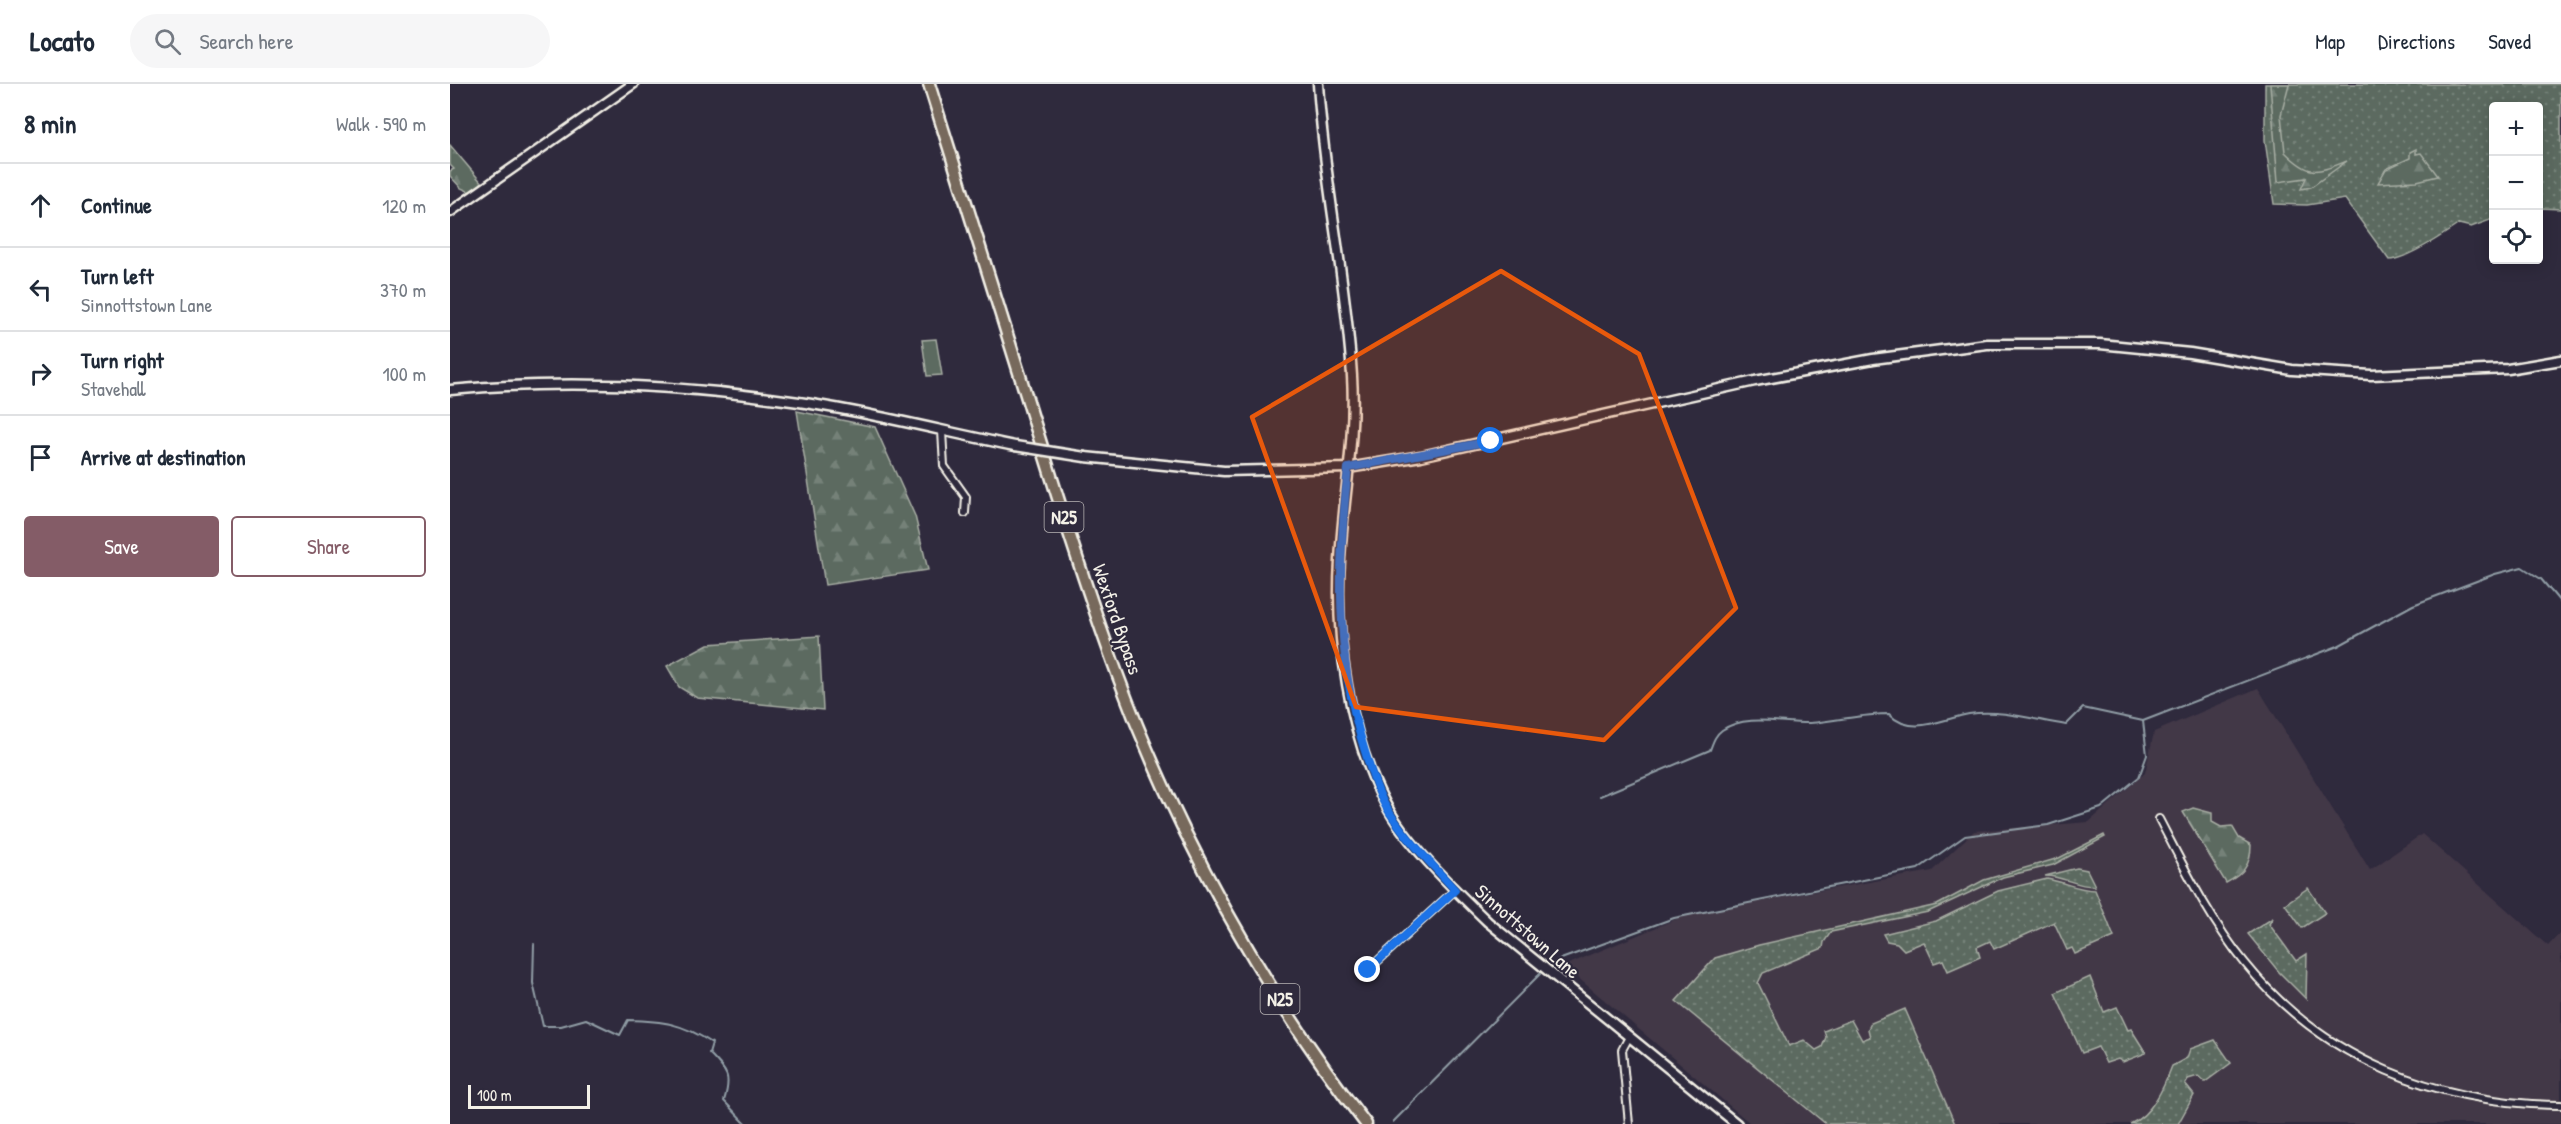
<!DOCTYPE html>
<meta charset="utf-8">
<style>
body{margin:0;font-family:"Patrick Hand",sans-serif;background:#f6f6f7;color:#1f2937}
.controls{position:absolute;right:18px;top:18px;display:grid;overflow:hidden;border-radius:6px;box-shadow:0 3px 15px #0003}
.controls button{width:54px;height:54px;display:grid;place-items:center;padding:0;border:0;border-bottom:2px solid #e0e1e3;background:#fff;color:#1f2937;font:30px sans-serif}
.scale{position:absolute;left:18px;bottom:15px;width:122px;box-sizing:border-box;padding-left:6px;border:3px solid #f4f1e8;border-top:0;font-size:16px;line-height:21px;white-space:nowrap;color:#f4f1e8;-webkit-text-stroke:4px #2f2a3d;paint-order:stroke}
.stop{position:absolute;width:18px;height:18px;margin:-14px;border:4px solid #1a73e8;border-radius:50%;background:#fff}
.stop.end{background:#1a73e8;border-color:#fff;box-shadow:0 2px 6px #0008}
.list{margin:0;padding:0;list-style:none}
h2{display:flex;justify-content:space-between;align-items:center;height:78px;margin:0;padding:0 24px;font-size:26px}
h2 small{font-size:20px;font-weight:400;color:#747a83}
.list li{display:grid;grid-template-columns:39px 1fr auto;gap:18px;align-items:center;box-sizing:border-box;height:84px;padding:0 24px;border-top:2px solid #e0e1e3}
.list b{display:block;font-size:22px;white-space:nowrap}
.list p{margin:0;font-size:20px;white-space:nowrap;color:#747a83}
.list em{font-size:20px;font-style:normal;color:#747a83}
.actions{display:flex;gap:12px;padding:18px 24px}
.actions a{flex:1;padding:14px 0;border:2px solid #845c67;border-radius:6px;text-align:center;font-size:21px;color:#845c67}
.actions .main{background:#845c67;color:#fff}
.icon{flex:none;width:33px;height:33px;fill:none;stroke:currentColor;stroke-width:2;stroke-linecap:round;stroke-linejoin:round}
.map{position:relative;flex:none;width:2111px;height:1040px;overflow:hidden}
header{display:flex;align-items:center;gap:36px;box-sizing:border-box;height:84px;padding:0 30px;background:#fff;border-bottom:2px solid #e0e1e3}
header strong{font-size:28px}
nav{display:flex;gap:33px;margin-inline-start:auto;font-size:21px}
.search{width:420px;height:54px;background:#f6f6f7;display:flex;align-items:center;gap:15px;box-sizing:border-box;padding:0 21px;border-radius:33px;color:#747a83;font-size:22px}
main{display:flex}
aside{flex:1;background:#fff}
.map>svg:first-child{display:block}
.built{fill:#423747}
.green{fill:url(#green-dots);stroke:#a8aea4;stroke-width:1.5}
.forest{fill:url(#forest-firs);stroke:#a8aea4;stroke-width:1.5}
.pitch{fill:#5c6b61;stroke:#a8aea4;stroke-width:1.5}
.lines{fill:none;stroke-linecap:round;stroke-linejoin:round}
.stream{stroke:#919ea6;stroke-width:2}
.minor-casing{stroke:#f4f1e8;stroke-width:10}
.tertiary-casing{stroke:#f4f1e8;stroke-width:13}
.trunk-casing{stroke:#f4f1e8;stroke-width:15}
.minor{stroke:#2f2a3d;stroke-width:6}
.tertiary{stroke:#2f2a3d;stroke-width:8}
.trunk{stroke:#77695c;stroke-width:10}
.tertiary-bridge-casing{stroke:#f4f1e8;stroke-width:13;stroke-linecap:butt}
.tertiary-bridge{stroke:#2f2a3d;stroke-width:8}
.route{stroke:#1a73e8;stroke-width:8}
.marked{fill:#e8590c;fill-opacity:0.2;stroke:#e8590c;stroke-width:4.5;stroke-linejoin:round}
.labels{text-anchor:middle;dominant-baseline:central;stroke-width:4.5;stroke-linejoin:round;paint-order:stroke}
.shield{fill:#2f2a3d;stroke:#b9b5b5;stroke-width:1.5}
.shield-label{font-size:18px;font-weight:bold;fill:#f4f1e8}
.street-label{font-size:20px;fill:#f4f1e8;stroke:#2f2a3d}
</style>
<header>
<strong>Locato</strong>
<div class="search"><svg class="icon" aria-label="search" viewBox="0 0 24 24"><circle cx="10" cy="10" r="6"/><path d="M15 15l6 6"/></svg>Search here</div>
<nav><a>Map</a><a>Directions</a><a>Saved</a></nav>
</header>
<main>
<aside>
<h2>8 min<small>Walk · 590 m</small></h2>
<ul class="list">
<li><svg class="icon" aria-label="ahead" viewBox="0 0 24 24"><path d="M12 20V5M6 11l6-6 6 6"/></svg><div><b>Continue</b></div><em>120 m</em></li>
<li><svg class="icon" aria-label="left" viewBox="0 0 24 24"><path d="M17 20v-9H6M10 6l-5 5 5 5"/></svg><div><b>Turn left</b><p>Sinnottstown Lane</p></div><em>370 m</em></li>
<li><svg class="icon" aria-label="right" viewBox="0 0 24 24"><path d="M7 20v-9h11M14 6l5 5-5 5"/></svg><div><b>Turn right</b><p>Stavehall</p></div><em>100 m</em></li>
<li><svg class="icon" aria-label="arrive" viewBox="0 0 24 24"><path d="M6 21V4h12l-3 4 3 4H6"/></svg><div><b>Arrive at destination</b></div></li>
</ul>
<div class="actions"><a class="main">Save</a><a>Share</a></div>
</aside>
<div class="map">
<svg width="2111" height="1040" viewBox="0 0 2111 1040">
<defs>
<pattern id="green-dots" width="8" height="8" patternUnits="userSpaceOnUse" patternTransform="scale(1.5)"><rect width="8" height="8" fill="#5c6b61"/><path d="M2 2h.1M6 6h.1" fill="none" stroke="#748178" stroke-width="1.8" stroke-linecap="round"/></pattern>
<pattern id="forest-firs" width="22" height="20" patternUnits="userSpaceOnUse" patternTransform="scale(1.5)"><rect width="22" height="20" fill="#5c6b61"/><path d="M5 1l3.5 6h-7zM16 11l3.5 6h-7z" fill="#748178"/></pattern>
</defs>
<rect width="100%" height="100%" fill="#2f2a3d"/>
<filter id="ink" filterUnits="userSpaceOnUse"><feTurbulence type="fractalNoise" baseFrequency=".0167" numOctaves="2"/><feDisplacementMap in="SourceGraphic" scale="12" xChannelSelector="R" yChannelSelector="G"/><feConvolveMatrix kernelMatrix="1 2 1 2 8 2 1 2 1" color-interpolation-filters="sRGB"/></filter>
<g filter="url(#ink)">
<polygon class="built" points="1808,604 1920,786 1972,750 2098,862 2111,848 2111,1040 1301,1040 1114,882 1238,830 1482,787 1524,747 1639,738 1695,689 1704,648"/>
<g class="green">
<path d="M1815,0H2111V125L2089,124L2088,22H2044L2043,135L2021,143L2009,140C1993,151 1958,175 1939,176L1895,115L1857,121L1824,120L1815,56Z"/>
<polygon points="1654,751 1655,753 1603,781 1553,793 1478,828 1381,848 1374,858 1373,864 1313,889 1308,899 1339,962 1354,956 1366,966 1372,963 1376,953 1374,947 1401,936 1412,956 1420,953 1418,945 1421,939 1455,925 1505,1040 1376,1040 1226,917 1265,874 1309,861 1487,821 1534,796 1609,774"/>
<path d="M1627,784L1637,786L1645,802C1628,803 1613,792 1595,792Z"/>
<path d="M1597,795C1614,798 1628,806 1645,806L1664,853L1625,870L1622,864L1617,866L1604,838L1544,865L1540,857L1527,863L1530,873L1498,887L1493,876L1484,879L1474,858L1454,866L1447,859L1437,857L1433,850L1486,837L1548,807Z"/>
<polygon points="1858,804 1875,829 1852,844 1835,820"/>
<polygon points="1823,834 1819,840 1846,877 1857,870 1856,915 1829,888 1798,850"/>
<polygon points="1640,893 1654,928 1667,923 1678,946 1681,945 1696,969 1673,978 1668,975 1656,979 1648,963 1632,969 1605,909"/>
<path d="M1765,956L1781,979L1755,998L1748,992L1738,995L1735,1000L1744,1011L1728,1040H1680C1702,1031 1714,1003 1722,982L1737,974L1740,965Z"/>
</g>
<g class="forest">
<path d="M1820,0H1839L1831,31L1835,68C1860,93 1866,89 1897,77L1861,103L1851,105L1856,94L1828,98Z"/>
<polygon points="0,61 32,99 20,108 11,104 0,92 0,87 4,85 0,81"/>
<polygon points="1966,65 1966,70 1971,69 1988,92 1967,97 1928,99 1936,85 1960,74 1960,68"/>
<polygon points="347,327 425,343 465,432 478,486 375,501"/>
<polygon points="369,552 373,626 247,614 229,603 217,582 258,560"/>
<path d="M1743,724L1762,729V738L1771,743L1782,742L1789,754L1801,761C1801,781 1793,790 1776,799L1733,728Z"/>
</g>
<polygon class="pitch" points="486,255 492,291 477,292 472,256"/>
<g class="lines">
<g class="stream">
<path d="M1150,712L1260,666C1263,658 1265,651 1272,646C1297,629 1332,640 1360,639C1386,637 1413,630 1439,630C1461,653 1492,635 1519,630C1551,625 1584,636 1616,641L1633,624L1693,637"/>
<path d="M84,860L83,899L93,942H111L136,935L170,951L178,936C213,937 232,939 262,959L259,969C277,988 282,991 274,1017L296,1040"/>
<polyline points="1102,881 1111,875 1224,834 1468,785 1515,752 1598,741 1651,724 1689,693 1697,671 1693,637 1888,562 1963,521 2045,490 2072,483 2091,495 2111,519"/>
<polyline points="943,1038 1090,890"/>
</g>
<g class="minor-casing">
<g id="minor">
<polyline points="492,347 494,382 516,413 515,429"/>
<path d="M1709,735C1735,785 1760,836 1795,879C1874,977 1988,1020 2111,1021"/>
<polyline points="918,886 1005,806"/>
<polyline points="1179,953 1172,966 1179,1040"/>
</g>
</g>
<g class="tertiary-casing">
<g id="tertiary">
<path d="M868,0C874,98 896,194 902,292C906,354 893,415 890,477C885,553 899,651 935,719C956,760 1005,806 1038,838L1287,1040"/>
<polyline points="0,128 183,0"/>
<path d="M0,306C109,296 219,300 327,315C407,325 486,346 565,362"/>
<polyline points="635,373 774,387 898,384 971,372 1305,297 1423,275 1537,260 1650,260 1740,269 1842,286 1921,291 2058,285 2111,276"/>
</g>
</g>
<g class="trunk-casing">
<path id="trunk" d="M479,0C511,104 544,207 576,311C605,405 634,500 668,592C725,747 815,910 916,1040"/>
</g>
<use href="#minor" class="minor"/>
<use href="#tertiary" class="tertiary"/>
<use href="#trunk" class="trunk"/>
<g class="tertiary-bridge-casing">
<polyline id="tertiary-bridge" points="565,362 635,373"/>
</g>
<use href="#tertiary-bridge" class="tertiary-bridge"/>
</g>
</g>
<g class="lines" filter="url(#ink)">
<path class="route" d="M918,886L1005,806C981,779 953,752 935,721C925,703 919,681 913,661C885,570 888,477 898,384L1041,357"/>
</g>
<path class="marked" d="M1051,187L1189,270L1286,524L1154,656L906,623L802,333Z"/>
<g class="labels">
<g class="shield">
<rect x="594.5" y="418" width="39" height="30" rx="4.5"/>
<rect x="810.5" y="900" width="39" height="30" rx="4.5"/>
</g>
<g class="shield-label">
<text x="614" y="433">N25</text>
<text x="830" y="915">N25</text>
</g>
<g class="street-label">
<text transform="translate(668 535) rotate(71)">Wexford Bypass</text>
<text transform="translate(1078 847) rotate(41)">Sinnottstown Lane</text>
</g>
</g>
</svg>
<div class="controls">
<button>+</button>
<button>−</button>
<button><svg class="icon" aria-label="locate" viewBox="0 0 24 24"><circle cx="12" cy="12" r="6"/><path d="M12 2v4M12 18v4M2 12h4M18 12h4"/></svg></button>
</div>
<div class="scale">100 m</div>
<div class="stop" style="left:1041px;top:357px"></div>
<div class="stop end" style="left:918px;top:886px"></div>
</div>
</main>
